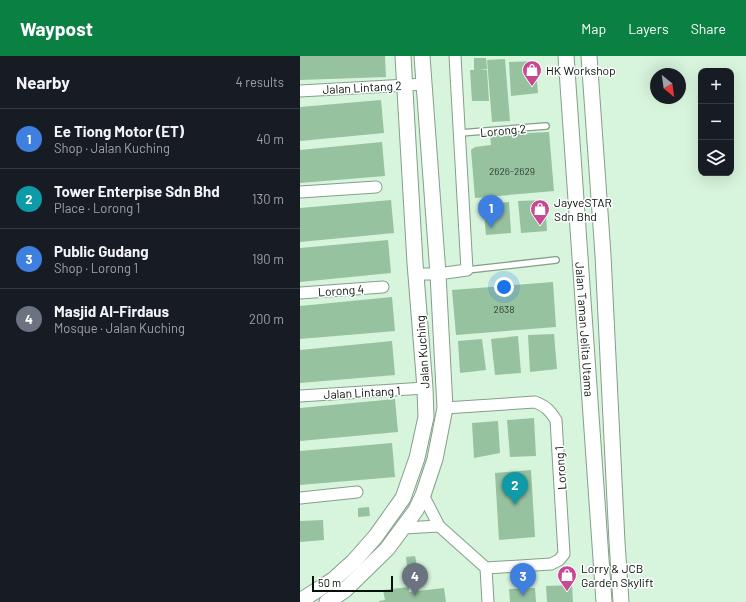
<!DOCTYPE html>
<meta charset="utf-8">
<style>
body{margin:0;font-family:Barlow,sans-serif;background:#20242c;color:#f1f3f6}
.controls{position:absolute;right:12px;top:12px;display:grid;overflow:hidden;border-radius:8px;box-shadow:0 4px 16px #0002}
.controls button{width:36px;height:36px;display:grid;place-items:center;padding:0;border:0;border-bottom:1px solid #363941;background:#171b24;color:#f1f3f6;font:20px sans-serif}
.compass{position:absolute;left:350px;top:12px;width:36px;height:36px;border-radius:50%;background:#171b24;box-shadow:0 4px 16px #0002;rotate:151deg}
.scale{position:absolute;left:12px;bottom:10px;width:81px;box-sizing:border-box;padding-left:4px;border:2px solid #071109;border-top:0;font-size:11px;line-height:14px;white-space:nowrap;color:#071109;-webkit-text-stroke:3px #fff;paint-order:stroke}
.you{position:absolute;left:204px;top:231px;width:14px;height:14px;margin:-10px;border:3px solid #fff;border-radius:50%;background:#1a73e8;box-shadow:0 0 0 6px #1a73e833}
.badge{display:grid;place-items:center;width:26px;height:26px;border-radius:50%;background:#0b8043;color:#fff;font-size:13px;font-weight:700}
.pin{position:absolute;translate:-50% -33px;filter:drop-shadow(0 1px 2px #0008)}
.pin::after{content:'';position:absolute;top:21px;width:14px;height:12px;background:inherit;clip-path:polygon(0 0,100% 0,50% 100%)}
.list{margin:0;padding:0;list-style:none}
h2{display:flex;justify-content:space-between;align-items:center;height:52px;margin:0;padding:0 16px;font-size:17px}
h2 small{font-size:13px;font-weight:400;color:#9ea1a6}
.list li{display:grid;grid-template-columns:26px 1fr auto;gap:12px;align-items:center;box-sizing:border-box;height:60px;padding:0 16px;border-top:1px solid #363941}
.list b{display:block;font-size:15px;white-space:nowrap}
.list p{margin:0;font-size:13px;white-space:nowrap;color:#9ea1a6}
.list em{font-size:13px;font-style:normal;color:#9ea1a6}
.icon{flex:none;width:22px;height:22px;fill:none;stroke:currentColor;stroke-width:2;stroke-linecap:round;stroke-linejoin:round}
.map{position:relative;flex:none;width:446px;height:546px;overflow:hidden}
header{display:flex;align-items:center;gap:24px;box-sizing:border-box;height:56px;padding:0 20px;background:#0b8043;color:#fff}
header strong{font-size:19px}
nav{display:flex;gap:22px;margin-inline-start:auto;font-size:14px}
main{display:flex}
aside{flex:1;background:#171b24}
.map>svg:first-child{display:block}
.building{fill:#97c2a0}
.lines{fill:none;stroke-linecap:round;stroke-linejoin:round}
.lane-casing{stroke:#859f8a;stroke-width:8}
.street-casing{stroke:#859f8a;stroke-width:13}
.secondary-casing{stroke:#859f8a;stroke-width:17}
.lane{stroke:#fff;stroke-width:5.5}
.street{stroke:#fff;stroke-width:11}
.secondary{stroke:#fff;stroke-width:15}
.labels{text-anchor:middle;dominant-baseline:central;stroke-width:3;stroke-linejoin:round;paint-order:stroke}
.number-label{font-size:10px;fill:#2b3d2f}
.poi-label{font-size:12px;fill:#071109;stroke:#fff;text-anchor:start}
.street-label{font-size:12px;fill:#071109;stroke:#fff}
</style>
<header>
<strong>Waypost</strong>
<nav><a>Map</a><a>Layers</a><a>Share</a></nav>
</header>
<main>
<aside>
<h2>Nearby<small>4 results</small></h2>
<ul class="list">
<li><span class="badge" style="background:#3f7fe0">1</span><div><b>Ee Tiong Motor (ET)</b><p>Shop · Jalan Kuching</p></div><em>40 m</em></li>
<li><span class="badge" style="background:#0f9aa8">2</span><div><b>Tower Enterpise Sdn Bhd</b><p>Place · Lorong 1</p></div><em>130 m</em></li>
<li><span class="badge" style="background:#3f7fe0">3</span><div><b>Public Gudang</b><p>Shop · Lorong 1</p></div><em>190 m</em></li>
<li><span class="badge" style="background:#6b7280">4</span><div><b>Masjid Al-Firdaus</b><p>Mosque · Jalan Kuching</p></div><em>200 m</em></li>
</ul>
</aside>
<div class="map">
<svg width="446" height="546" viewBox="0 0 446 546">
<rect width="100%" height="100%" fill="#d7f4dc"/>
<g class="building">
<polygon points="0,0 85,0 86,21 0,24"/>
<polygon points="174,2 186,2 187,13 180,14 187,14 189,45 172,45 170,14 174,14"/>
<polygon points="205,3 210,65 192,66 187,4"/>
<polygon points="235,5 238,37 211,40 209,6"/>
<polygon points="81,44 84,77 0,85 0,51"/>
<polygon points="249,76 254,135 175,142 171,94 175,91 191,89 190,79"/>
<polygon points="82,86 85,120 0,127 0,94"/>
<polygon points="91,144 94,177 0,186 0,152"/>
<polygon points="245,144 247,175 221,177 218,145"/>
<polygon points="209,146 211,177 186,179 183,148"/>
<polygon points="88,184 91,217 0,226 0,192"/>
<polygon points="253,226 256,271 156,279 152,234"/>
<polygon points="92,241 95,275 0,283 0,250"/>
<polygon points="254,278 257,313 230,316 228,279"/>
<polygon points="218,280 221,317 195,319 191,283"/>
<polygon points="182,283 186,314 160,317 158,285"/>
<polygon points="92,285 95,319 0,327 0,294"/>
<polygon points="95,343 98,376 0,385 0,352"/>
<polygon points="234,362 236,400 210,401 207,364"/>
<polygon points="198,365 200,397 174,402 172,367"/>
<polygon points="92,387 95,421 0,429 0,395"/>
<polygon points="231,414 235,481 199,484 195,417"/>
<polygon points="69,451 70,460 58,461 58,452"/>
<polygon points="23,464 24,484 0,486 0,465"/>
<polygon points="115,500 117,510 107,511 106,501"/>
<polygon points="272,529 273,546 247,546 246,530"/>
<polygon points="109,531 109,536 144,532 146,546 79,546 79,545 85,544 83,534"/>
<polygon points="235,532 236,546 210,546 209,533"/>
</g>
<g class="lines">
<g class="lane-casing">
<g id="lane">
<polyline points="160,77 246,70"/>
<polyline points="167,214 256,204"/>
</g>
</g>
<g class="street-casing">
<g id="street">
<polyline points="0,35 125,28"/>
<polyline points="0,136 76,131"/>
<polyline points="116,218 138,218 167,214 155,0"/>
<polyline points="0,237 83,231"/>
<polyline points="0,340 125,332"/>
<path d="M145,352L235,346C246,350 250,355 256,364L264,498L259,504L251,508L186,512"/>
<polyline points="123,439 139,470 186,512 188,546"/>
<polyline points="0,442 57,436"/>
<polyline points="104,472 139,470"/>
</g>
</g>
<g class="secondary-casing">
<g id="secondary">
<path id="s1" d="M266,0L304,546"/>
<polyline points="289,0 303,199 317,486 321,546"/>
<polyline points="0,545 33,524 54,505 76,480 103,442 117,402 126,361 125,332 115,207 103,0"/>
<polyline points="27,546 45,534 87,493 116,454 123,439 135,403 145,352 138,218 122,0"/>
</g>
</g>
<use href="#lane" class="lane"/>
<use href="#street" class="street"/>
<use href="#secondary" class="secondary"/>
</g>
<defs>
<g id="shop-pin" transform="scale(1)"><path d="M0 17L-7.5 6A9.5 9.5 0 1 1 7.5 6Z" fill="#c84893" stroke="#fff"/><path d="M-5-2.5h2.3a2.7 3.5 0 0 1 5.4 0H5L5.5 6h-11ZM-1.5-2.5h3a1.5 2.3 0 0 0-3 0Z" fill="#fff"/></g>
</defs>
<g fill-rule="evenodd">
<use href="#shop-pin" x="232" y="14"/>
<use href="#shop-pin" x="240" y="153"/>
<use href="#shop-pin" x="267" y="519"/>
</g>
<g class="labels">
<g class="number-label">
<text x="212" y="115">2626-2629</text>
<text x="204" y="253">2638</text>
</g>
<g class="poi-label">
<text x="246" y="14">HK Workshop</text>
<text x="254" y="146">JayveSTAR<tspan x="254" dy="14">Sdn Bhd</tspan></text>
<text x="281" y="512">Lorry &amp; JCB<tspan x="281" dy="14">Garden Skylift</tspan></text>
</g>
<g class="street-label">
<text transform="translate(62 31) rotate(-3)">Jalan Lintang 2</text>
<text transform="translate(203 74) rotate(-5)">Lorong 2</text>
<text transform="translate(41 234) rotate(-4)">Lorong 4</text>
<text stroke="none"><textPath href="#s1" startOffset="274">Jalan Taman Jelita Utama</textPath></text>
<text transform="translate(122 296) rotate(-94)">Jalan Kuching</text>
<text transform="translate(62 336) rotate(-3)">Jalan Lintang 1</text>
<text transform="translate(260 412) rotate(-94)">Lorong 1</text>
</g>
</g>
</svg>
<div class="controls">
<button>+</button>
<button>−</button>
<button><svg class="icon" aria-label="layers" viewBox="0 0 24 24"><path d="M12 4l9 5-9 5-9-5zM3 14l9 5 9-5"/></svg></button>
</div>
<svg class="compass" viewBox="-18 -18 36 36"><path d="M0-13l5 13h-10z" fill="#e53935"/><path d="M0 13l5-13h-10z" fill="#9ea1a6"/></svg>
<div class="scale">50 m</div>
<div class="you"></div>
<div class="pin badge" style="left:191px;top:172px;background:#3f7fe0">1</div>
<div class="pin badge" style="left:215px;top:449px;background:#0f9aa8">2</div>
<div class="pin badge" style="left:223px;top:540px;background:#3f7fe0">3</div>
<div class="pin badge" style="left:115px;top:540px;background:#6b7280">4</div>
</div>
</main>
